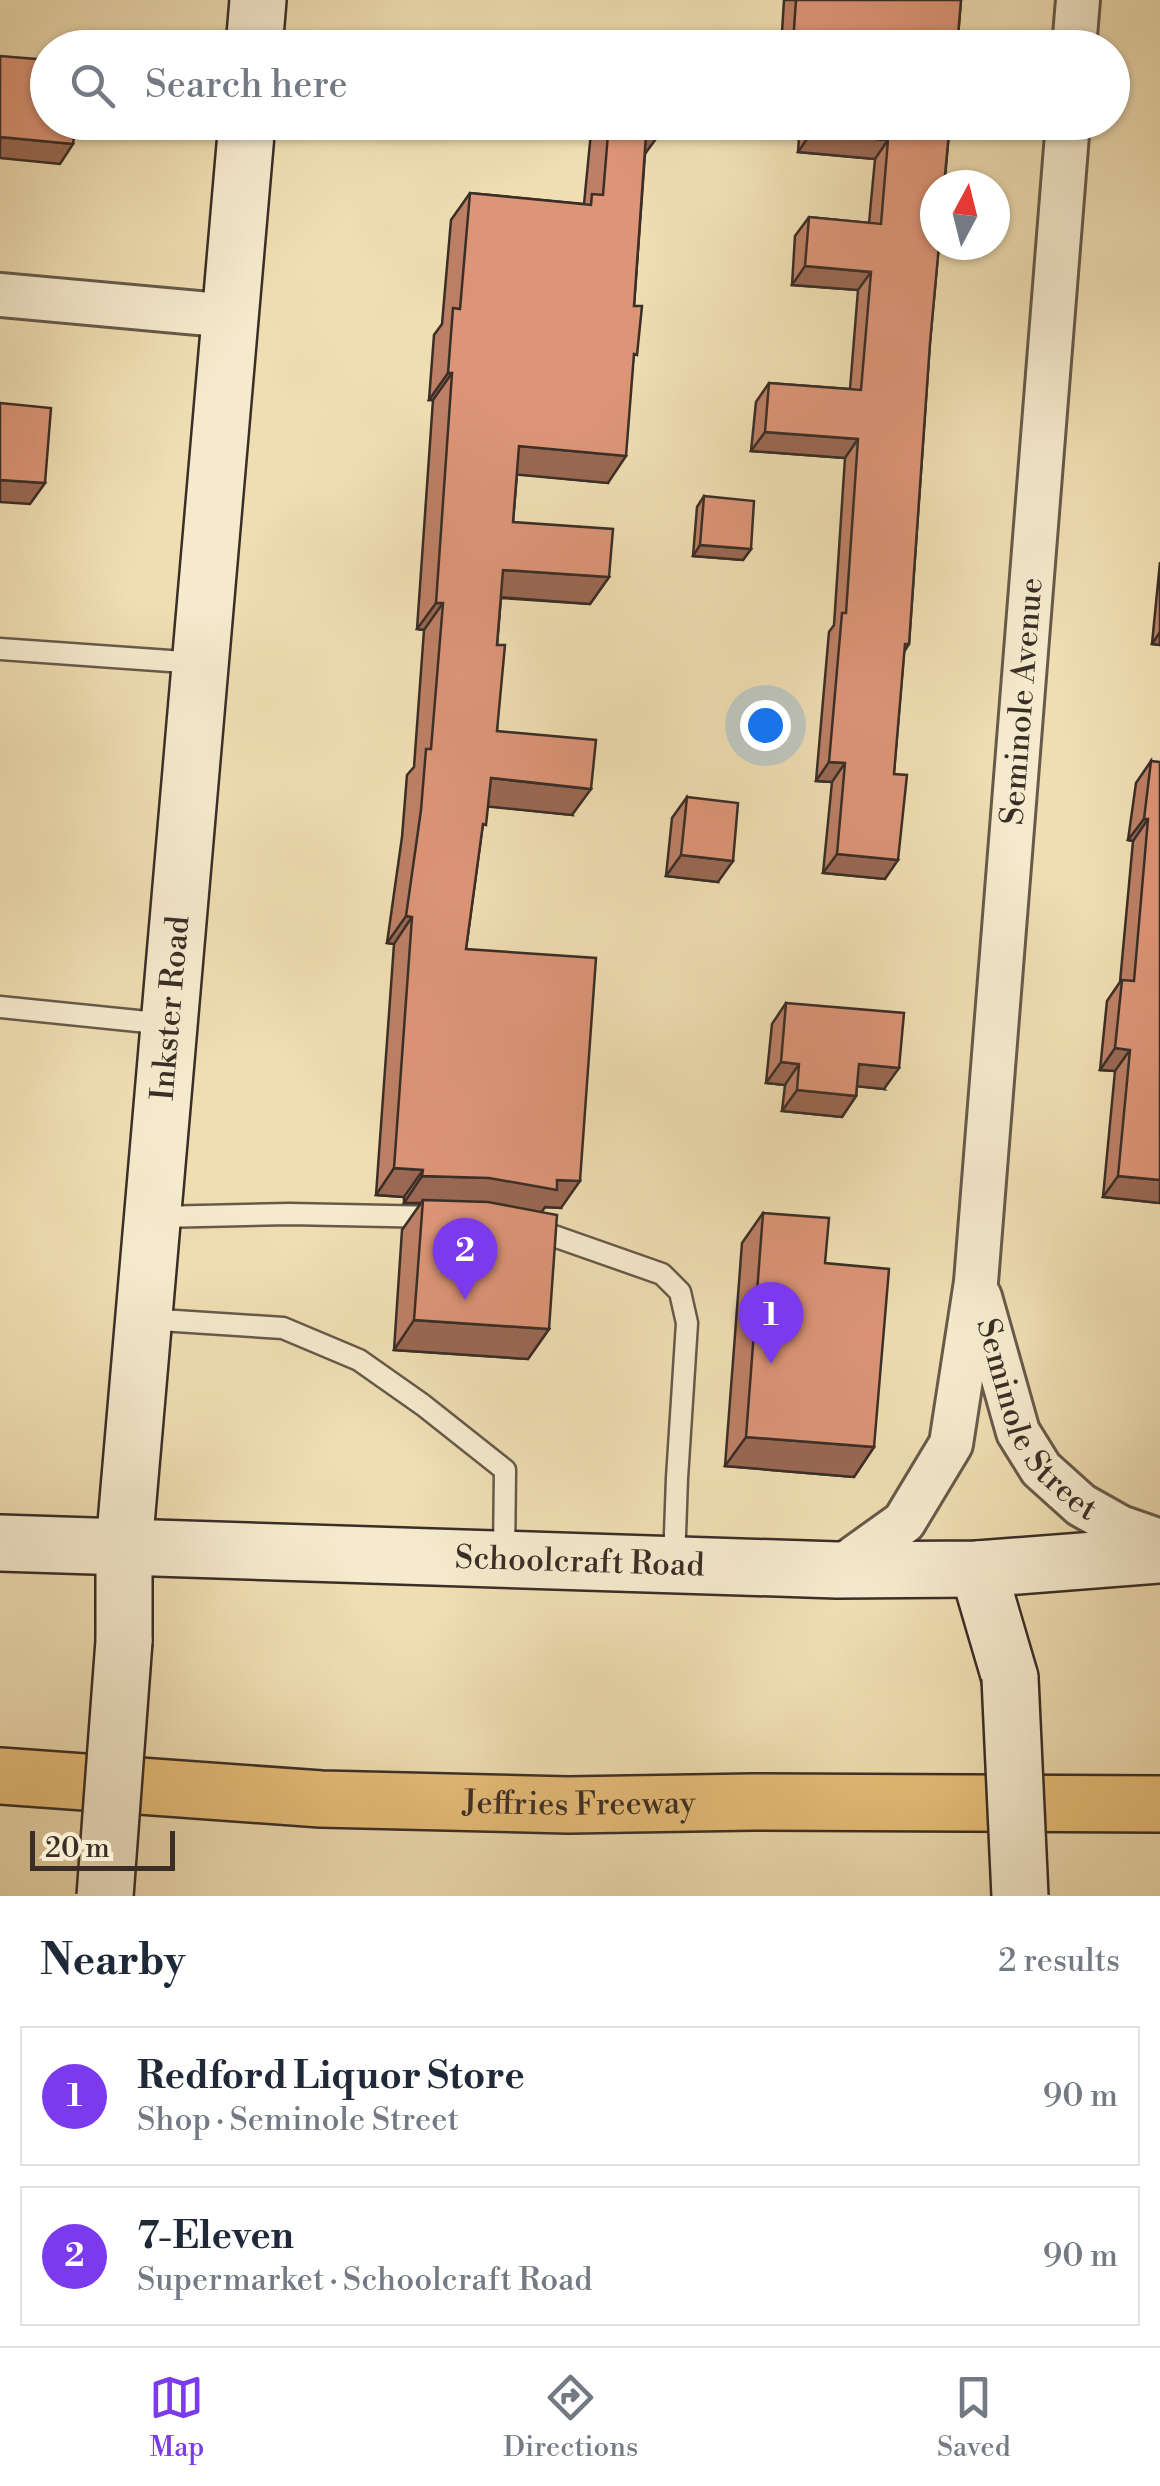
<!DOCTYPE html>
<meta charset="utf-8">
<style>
body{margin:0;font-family:"Libre Bodoni",serif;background:#f6f6f7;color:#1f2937}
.compass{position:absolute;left:920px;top:170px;width:90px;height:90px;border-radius:50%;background:#fff;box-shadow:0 2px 8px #0004;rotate:7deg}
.scale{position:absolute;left:30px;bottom:25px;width:145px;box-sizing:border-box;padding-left:10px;border:5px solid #3a2e27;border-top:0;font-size:28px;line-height:35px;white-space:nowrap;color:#3a2e27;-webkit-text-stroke:8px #f5eacd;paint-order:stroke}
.you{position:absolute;left:765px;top:725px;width:35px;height:35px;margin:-25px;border:8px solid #fff;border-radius:50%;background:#1a73e8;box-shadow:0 0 0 15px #1a73e833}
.badge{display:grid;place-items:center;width:65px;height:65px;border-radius:50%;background:#7c3aed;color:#fff;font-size:32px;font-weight:700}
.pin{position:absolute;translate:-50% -82px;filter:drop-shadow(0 2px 5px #0008)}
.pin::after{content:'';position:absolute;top:52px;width:35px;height:30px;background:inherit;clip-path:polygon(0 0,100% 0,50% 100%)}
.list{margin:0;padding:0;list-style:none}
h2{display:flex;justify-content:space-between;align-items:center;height:130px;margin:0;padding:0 40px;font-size:42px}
h2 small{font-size:32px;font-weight:400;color:#747a83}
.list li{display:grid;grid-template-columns:65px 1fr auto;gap:30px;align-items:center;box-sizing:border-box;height:140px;margin:0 20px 20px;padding:0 20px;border:2px solid #e0e1e3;border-radius:0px}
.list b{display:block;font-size:38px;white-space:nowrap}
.list p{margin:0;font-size:32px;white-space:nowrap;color:#747a83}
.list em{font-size:32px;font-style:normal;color:#747a83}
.icon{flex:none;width:55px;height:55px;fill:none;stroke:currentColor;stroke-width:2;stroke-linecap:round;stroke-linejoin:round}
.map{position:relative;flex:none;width:1160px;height:1896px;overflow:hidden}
.search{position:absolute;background:#fff;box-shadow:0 2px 8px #0004;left:30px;right:30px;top:30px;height:110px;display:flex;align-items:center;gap:25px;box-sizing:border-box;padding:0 35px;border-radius:55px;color:#747a83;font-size:38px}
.sheet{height:450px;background:#fff}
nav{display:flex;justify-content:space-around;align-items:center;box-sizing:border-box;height:140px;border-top:2px solid #e0e1e3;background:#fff;font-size:28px;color:#747a83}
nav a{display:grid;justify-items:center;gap:5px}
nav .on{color:#7c3aed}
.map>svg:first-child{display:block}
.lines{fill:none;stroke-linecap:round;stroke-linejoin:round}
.service-casing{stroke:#675a4a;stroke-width:25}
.minor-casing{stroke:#675a4a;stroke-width:48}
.secondary-casing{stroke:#3a2e27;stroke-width:60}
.motorway-casing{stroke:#3a2e27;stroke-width:60}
.service{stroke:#f5eacd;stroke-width:20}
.minor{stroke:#f5eacd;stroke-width:42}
.secondary{stroke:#f5eacd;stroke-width:55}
.motorway{stroke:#e8bf79;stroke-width:55}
.secondary-bridge-casing{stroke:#3a2e27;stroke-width:60;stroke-linecap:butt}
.secondary-bridge{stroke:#f5eacd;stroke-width:55}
.wall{fill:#bd8066;stroke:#3a2e27;stroke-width:2.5}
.shaded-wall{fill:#9a6853;stroke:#3a2e27;stroke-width:2.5}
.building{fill:#dc9577;stroke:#3a2e27;stroke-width:2.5}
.labels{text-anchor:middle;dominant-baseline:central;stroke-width:8;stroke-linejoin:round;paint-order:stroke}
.street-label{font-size:32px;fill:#3a2e27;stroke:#f5eacd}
</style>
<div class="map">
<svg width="1160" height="1896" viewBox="0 0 1160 1896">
<rect width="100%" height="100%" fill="#efdeb2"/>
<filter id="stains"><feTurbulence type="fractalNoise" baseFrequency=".002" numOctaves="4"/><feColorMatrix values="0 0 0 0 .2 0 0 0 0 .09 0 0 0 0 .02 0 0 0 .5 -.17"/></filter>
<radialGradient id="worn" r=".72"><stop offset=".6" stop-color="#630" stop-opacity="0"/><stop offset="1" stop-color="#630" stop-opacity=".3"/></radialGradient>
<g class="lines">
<g class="service-casing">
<g id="service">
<polyline points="0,649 198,663"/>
<polyline points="0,1007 167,1024"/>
<polyline points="157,1217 289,1214 438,1217"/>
<polyline points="531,1228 662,1274 680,1292 687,1323 677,1478 674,1562"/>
<polyline points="145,1319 283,1328 359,1360 423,1405 505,1470 504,1557"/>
</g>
</g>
<g class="minor-casing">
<g id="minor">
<polyline points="1074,48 1078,0"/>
<polyline points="0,295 231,316"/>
<path id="s1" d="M980,1297L1018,1432L1041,1469L1081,1505L1120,1527L1160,1541"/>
<path id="s2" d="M837,1570L904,1522L951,1444L976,1282L1068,122"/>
</g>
</g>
<g class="secondary-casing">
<g id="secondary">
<polyline points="254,48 258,0"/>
<path id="s3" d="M0,1543L837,1570L978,1569L1160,1555"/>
<polyline points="978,1569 1010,1678"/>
<path id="s4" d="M124,1641V1547L247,122"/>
</g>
</g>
<g class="motorway-casing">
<g id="motorway">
<path id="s5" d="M0,1776L321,1799L568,1805L753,1802L1160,1804"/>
</g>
</g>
<use href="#service" class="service"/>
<use href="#minor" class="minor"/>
<use href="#secondary" class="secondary"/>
<use href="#motorway" class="motorway"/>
<g class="secondary-bridge-casing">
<g id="secondary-bridge">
<polyline points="1010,1678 1020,1896"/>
<polyline points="105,1896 124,1641"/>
</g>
</g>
<use href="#secondary-bridge" class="secondary-bridge"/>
</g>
<g class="wall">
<polygon points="784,0 961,0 957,48 781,48"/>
<polygon points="592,122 659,122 645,154 634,306 633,361 608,483 517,474 513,522 609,577 590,604 501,598 497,645 497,731 572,815 488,806 482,830 466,949 561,1208 545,1207 541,1212 549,1329 528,1359 394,1350 402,1230 421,1203 404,1203 404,1197 376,1195 394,944 387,943 402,837 407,775 414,767 424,630 417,629 433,400 429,400 434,335 442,324 451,220 470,193 584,204"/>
<polygon points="800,122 950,122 930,343 909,644 904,652 885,879 823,873 832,782 816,781 829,632 834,625 845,458 751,451 756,402 769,383 850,389 858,290 792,285 795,236 809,217 869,223 875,159 798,152"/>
<polygon points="704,496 751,549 743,560 693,556 697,507"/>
<polygon points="1160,562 1160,645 1152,644"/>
<polygon points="1151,761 1160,1203 1103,1197 1115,1071 1100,1070 1107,1001 1120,982 1133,841 1128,840 1136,783"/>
<polygon points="687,797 718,882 666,876 672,818"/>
<polygon points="786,1003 884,1089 857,1086 856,1096 842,1117 782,1111 785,1085 766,1083 772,1024"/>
<polygon points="763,1213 874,1447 854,1477 725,1466 742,1243"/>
</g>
<g class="shaded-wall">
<polygon points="793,43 819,45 817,48 790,48"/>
<polygon points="811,133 888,140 875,159 798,152"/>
<polygon points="646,135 658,136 639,162"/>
<polygon points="0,137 73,144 60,164 0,158"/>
<polygon points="805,266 871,272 858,290 792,285"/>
<polygon points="448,373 452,373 433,400 429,400"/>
<polygon points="765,432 858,439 845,458 751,451"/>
<polygon points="519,446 626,456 608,483 501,473"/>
<polygon points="0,480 45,483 30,504 0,502"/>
<polygon points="700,545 751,549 743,560 693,556"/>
<polygon points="503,570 609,577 590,604 485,596"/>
<polygon points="436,603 443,603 424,630 417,629"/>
<polygon points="1160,632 1160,645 1152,644"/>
<polygon points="829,762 845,763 832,782 816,781"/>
<polygon points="491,778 591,789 572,815 472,805"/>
<polygon points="1144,819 1148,819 1133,841 1128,840"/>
<polygon points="837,854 898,860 885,879 823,873"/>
<polygon points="681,855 733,861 718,882 666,876"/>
<polygon points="406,916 412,917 394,944 387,943"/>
<polygon points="1115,1048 1130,1050 1115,1071 1100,1070"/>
<polygon points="781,1062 799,1064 785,1085 766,1083"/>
<polygon points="859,1064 899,1068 884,1089 844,1085"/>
<polygon points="797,1090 856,1096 842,1117 782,1111"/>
<polygon points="394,1168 423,1170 404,1197 376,1195"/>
<polygon points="422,1176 557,1180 580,1181 561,1208 545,1207 538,1217 423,1200 421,1203 404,1203"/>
<polygon points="1118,1176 1160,1180 1160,1203 1103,1197"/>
<polygon points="414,1320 549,1329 528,1359 394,1350"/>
<polygon points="746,1437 874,1447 854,1477 725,1466"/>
</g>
<g class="building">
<polygon points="796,0 961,0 957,48 818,48 819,45 793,43"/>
<polygon points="0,56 48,60 48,122 76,122 73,144 0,137"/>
<polygon points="609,122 659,122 658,136 646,135 634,306 642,306 637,355 634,354 626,456 519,446 513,522 613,529 609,577 503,570 497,645 505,645 497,731 596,740 591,789 491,778 486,825 483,824 466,949 596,958 580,1181 557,1180 557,1190 489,1178 422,1176 423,1170 394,1168 412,917 406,916 421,810 426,749 431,749 443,603 436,603 452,373 448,373 453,308 460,309 470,193 591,205 592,194 603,195"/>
<polygon points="812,122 950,122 944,185 935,185 935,245 939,245 930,343 909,644 905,644 894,774 907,775 898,860 837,854 845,763 829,762 842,613 846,613 858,439 765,432 769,383 861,390 871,272 805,266 809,217 881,224 888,140 811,133"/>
<polygon points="0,403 51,408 45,483 0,480"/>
<polygon points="704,496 754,501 751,549 700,545"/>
<polygon points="1151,761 1160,762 1160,1180 1118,1176 1130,1050 1115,1048 1122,980 1134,981 1148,819 1144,819"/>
<polygon points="687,797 738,803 733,861 681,855"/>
<polygon points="786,1003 904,1013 899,1068 859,1064 856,1096 797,1090 799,1064 781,1062"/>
<polygon points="423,1200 488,1202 557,1215 549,1329 414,1320"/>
<polygon points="763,1213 829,1218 825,1263 889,1269 874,1447 746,1437"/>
</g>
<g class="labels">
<g class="street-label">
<text stroke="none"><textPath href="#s2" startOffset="920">Seminole Avenue</textPath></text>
<text stroke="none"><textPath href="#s4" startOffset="635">Inkster Road</textPath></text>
<text stroke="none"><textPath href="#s1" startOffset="138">Seminole Street</textPath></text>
<text stroke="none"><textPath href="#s3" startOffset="580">Schoolcraft Road</textPath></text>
<text stroke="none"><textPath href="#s5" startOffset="580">Jeffries Freeway</textPath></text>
</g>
</g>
<rect width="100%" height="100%" filter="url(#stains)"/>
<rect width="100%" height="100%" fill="url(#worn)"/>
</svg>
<svg class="compass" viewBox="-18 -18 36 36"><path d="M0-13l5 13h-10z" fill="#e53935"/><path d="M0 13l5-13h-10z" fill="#747a83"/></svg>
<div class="scale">20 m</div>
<div class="you"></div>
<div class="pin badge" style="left:771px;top:1364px">1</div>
<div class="pin badge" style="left:465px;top:1300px">2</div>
<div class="search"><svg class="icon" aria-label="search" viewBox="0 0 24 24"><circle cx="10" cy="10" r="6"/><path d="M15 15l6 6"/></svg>Search here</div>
</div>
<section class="sheet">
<h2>Nearby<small>2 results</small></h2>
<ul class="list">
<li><span class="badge">1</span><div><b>Redford Liquor Store</b><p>Shop · Seminole Street</p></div><em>90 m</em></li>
<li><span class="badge">2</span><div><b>7-Eleven</b><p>Supermarket · Schoolcraft Road</p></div><em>90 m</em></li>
</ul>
</section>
<nav>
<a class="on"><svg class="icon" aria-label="map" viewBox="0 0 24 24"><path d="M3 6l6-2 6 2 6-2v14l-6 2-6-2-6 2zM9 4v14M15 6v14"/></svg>Map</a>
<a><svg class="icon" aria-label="directions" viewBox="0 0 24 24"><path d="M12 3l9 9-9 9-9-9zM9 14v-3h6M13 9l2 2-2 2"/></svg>Directions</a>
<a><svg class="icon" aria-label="saved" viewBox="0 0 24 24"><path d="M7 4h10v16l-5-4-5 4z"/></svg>Saved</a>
</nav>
